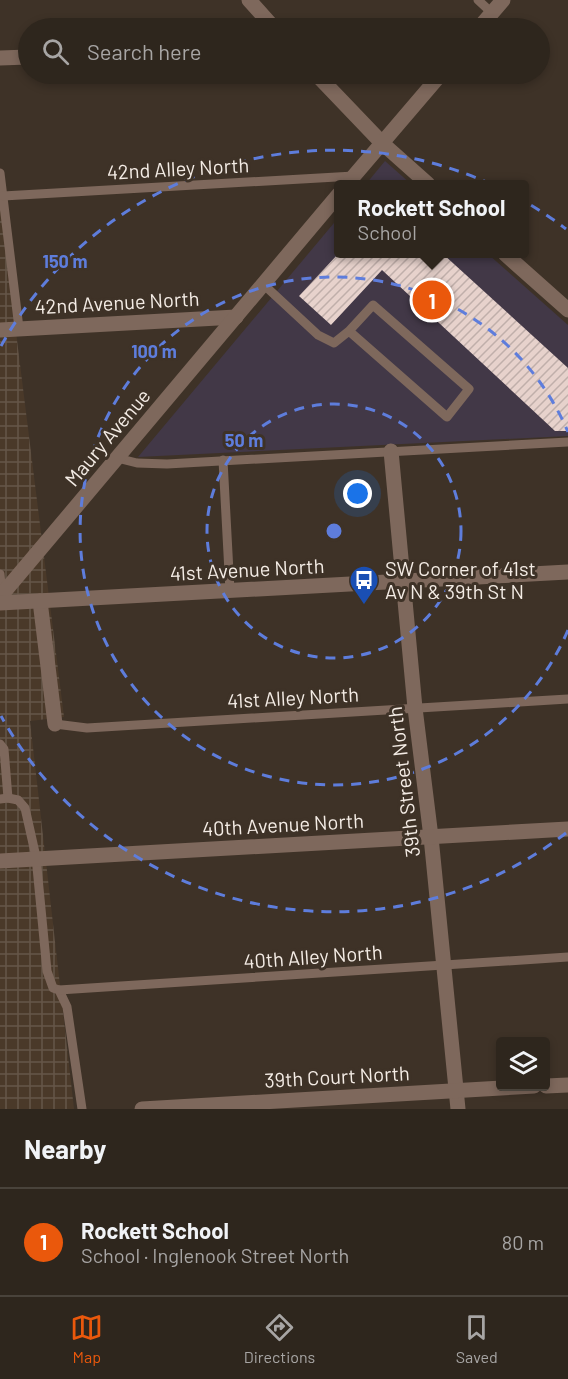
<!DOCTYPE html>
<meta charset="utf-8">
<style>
body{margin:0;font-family:Barlow,sans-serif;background:#362e26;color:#f1f3f6}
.controls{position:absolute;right:18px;bottom:18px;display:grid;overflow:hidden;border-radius:6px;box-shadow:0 3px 9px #0003}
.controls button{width:54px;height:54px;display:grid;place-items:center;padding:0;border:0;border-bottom:2px solid #49433b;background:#2e261d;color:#f1f3f6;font:30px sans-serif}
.you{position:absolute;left:358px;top:494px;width:21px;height:21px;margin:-15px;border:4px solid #fff;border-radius:50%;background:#1a73e8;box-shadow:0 0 0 9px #1a73e833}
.badge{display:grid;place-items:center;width:39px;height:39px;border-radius:50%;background:#ea580c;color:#fff;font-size:20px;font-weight:700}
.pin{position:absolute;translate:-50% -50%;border:3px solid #fff;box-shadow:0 2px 6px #0006}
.popup{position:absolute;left:334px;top:180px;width:195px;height:78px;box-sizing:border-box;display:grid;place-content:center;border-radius:6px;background:#2e261d;filter:drop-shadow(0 2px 4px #0005);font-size:20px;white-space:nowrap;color:#a7a5a4}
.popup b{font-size:22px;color:#f1f3f6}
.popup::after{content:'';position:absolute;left:50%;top:100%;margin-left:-12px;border:12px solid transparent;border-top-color:#2e261d}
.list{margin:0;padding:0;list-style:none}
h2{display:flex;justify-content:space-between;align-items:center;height:78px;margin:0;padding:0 24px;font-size:26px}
h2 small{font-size:20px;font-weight:400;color:#a7a5a4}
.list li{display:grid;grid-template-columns:39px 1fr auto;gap:18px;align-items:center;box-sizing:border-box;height:108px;padding:0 24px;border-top:2px solid #49433b}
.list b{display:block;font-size:22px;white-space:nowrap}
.list p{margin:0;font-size:20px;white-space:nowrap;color:#a7a5a4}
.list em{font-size:20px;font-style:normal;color:#a7a5a4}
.icon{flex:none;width:33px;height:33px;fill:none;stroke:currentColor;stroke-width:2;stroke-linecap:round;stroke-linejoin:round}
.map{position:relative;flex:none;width:568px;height:1109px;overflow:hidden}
.search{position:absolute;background:#2e261d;box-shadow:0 3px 9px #0003;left:18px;right:18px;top:18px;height:66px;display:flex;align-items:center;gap:15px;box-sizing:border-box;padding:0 21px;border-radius:33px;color:#a7a5a4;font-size:22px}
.sheet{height:186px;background:#2e261d}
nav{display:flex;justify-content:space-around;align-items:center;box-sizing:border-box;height:84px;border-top:2px solid #49433b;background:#2e261d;font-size:16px;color:#a7a5a4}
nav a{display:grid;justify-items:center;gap:3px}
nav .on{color:#ea580c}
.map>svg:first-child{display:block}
.industrial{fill:url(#industrial-grid)}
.education{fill:#423847}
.building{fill:url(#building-hatch)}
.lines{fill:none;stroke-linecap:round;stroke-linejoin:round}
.lane{stroke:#7e685c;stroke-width:9}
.street{stroke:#7e685c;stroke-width:15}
.ring{fill:none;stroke:#5e7ddc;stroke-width:3;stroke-dasharray:10 8}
.labels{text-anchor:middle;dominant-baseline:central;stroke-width:6;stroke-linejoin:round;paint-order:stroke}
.street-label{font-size:20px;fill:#f4ece5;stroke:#3e3227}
.poi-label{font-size:20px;fill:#f4ece5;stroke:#3e3227;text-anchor:start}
.centre{fill:#5e7ddc;stroke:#3e3227;stroke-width:3}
.ring-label{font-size:18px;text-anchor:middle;font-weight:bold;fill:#5e7ddc;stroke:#3e3227;stroke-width:6;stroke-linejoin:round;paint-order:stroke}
</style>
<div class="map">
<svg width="568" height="1109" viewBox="0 0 568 1109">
<defs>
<pattern id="industrial-grid" width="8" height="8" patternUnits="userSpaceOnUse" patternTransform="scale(1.5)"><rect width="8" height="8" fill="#4a3929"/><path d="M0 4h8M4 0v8" fill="none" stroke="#655648"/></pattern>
<pattern id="building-hatch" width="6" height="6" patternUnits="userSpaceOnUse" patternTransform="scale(1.5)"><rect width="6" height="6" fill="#e7d2cc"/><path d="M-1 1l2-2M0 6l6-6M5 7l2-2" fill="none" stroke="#c0afaa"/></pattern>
</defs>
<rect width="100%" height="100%" fill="#3e3227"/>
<polygon class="industrial" points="0,204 64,717 30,721 74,1109 0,1109"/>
<g class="education">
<polygon points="385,161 411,184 366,184"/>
<polygon points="339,217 339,254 488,254 568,325 568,436 138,457"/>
</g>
<polygon class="building" points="338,254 443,254 568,368 568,431 555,431 382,270 331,325 299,296"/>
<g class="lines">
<g class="lane">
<polyline points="478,0 492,13"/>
<polyline points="0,173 19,328"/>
<polyline points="3,196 354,176"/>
<polyline points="263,284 318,335 334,343 349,331 373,305 469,389 447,417 349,331"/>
<polyline points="117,458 137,463 167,464 568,442"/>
<polyline points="223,460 230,591"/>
<polyline points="0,574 2,595"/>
<polyline points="55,724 87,728 568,699"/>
<polyline points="0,744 4,749 8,798"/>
<polyline points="0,799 8,798 18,800 25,808 36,857 47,971 53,988 59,990 67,1007 82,1109"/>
<polyline points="59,990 568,957"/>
</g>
<g class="street">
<polyline points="249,0 274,28"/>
<polyline points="479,28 503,0"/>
<polyline points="0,58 28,57"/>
<polyline points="316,74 382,143 428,184"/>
<polyline points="347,184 441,74"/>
<polyline points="505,254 568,310"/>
<polyline points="0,330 236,317"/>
<polyline points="391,451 415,708 431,837 458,1109"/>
<polyline points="0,597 339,194"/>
<polyline points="40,601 55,724"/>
<polyline points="0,603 568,572"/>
<polyline points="0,861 568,829"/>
<polyline points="546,1086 568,1085"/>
<polyline points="142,1109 534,1086"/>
</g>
</g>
<g class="ring">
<circle cx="334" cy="531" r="127"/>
<path d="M568 630A254 254 0 1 1 568 432"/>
<path d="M566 833A381 381 0 0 1 1 716M1 346A381 381 0 0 1 566 229"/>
</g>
<defs>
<g id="bus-pin" transform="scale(1.5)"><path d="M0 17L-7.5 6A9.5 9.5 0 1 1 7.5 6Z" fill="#1a4fb4" stroke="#3e3227"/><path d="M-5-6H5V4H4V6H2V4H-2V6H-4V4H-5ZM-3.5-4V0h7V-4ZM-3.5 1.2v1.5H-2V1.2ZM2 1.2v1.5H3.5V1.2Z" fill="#fff"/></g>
</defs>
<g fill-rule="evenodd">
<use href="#bus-pin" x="364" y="580"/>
</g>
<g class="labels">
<g class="street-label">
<text transform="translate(178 168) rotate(-3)">42nd Alley North</text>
<text transform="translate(117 302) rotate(-3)">42nd Avenue North</text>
<text transform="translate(107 437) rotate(-50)">Maury Avenue</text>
<text transform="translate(247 569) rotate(-3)">41st Avenue North</text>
<text transform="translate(293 697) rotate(-3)">41st Alley North</text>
<text transform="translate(403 782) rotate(-97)">39th Street North</text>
<text transform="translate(283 824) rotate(-3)">40th Avenue North</text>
<text transform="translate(313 956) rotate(-4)">40th Alley North</text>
<text transform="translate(337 1076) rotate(-3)">39th Court North</text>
</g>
<g class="poi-label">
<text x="385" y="568">SW Corner of 41st<tspan x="385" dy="23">Av N &amp; 39th St N</tspan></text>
</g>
</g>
<circle cx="334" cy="531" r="9" class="centre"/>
<g class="ring-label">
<text x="65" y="268">150 m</text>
<text x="154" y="358">100 m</text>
<text x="244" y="447">50 m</text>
</g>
</svg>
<div class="controls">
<button><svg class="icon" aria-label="layers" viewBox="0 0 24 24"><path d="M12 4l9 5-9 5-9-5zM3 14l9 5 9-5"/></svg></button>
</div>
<div class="you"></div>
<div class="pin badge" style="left:432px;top:300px">1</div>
<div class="popup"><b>Rockett School</b>School</div>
<div class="search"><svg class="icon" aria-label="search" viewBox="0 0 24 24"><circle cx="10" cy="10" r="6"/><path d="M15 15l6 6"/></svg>Search here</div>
</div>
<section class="sheet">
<h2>Nearby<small></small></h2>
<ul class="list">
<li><span class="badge">1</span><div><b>Rockett School</b><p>School · Inglenook Street North</p></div><em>80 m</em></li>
</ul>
</section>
<nav>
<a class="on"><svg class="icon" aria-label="map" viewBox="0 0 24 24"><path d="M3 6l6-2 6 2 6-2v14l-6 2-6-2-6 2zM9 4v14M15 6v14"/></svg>Map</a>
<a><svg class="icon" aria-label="directions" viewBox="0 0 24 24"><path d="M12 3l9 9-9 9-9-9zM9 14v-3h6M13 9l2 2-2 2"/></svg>Directions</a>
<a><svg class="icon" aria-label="saved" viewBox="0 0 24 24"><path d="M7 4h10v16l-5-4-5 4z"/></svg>Saved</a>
</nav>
